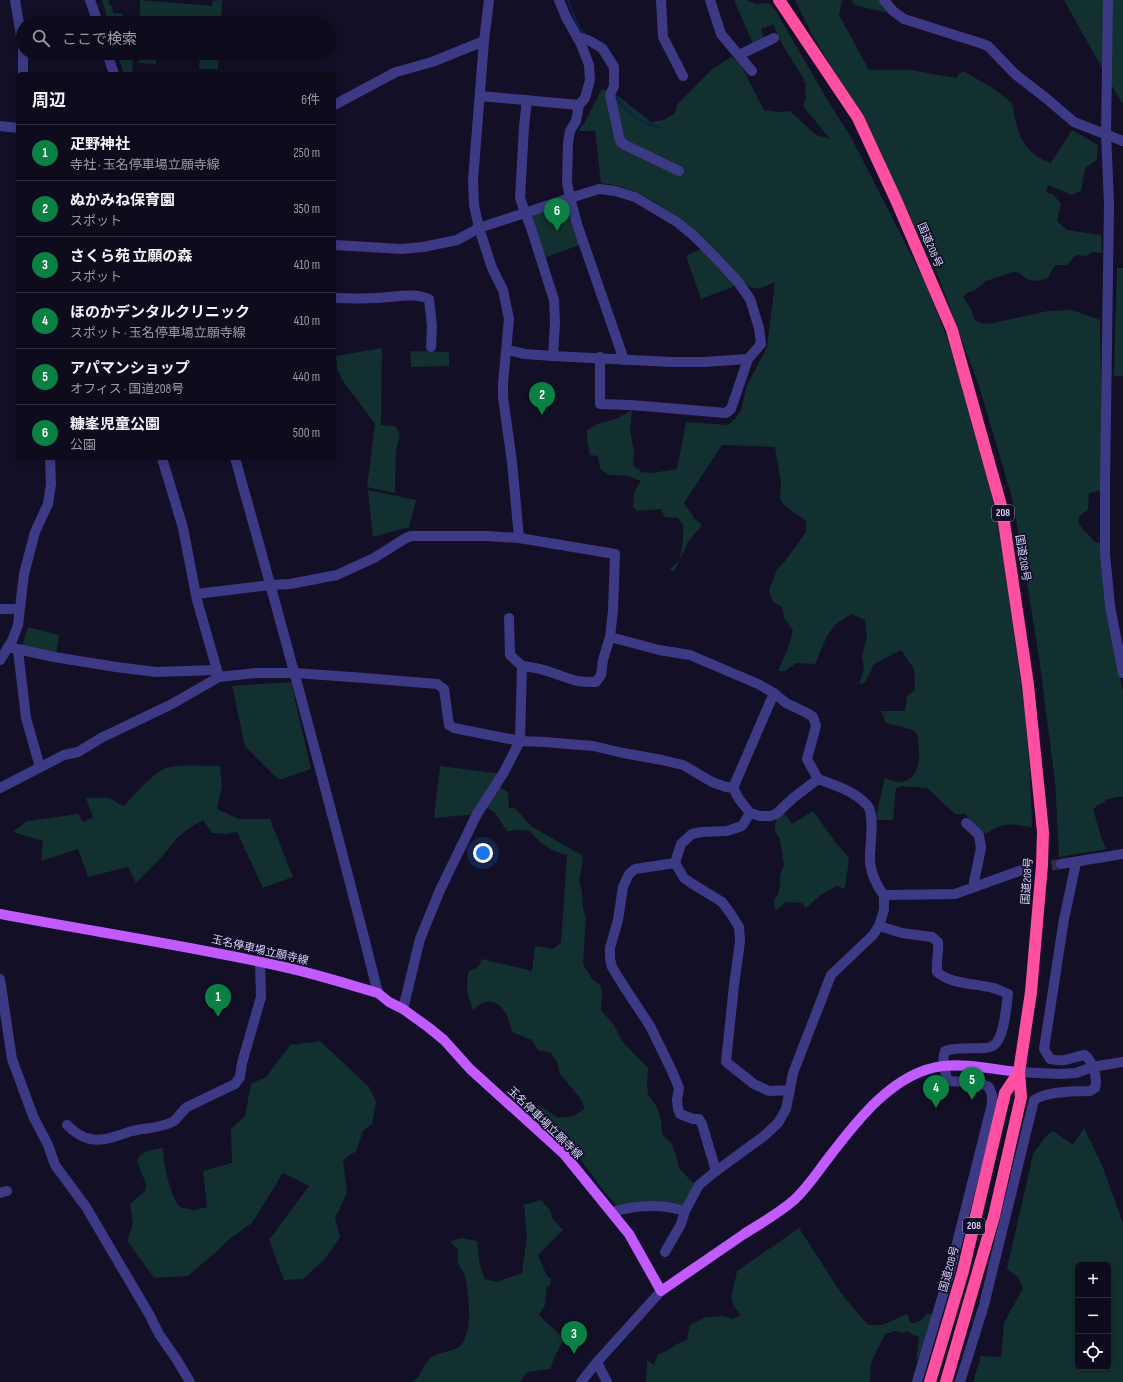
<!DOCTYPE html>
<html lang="ja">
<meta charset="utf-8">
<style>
body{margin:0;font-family:"Sofia Sans Condensed","Noto Sans JP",sans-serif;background:#171425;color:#f1f3f6}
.controls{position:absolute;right:12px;bottom:12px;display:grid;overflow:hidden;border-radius:6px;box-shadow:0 2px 10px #0003}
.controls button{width:36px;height:36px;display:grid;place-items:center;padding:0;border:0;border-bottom:1px solid #2e2b3b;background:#0e0b1c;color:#f1f3f6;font:20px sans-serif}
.you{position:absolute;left:483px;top:853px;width:14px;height:14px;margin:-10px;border:3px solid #fff;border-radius:50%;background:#1a73e8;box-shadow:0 0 0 6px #1a73e833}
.badge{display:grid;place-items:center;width:26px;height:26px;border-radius:50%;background:#0b8043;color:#fff;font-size:13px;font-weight:700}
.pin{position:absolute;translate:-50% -33px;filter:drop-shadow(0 1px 2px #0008)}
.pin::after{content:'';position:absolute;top:21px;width:14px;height:12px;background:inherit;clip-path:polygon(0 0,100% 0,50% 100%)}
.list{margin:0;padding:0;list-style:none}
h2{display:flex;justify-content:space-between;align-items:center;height:52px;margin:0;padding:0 16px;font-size:17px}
h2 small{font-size:13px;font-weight:400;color:#9b9ba3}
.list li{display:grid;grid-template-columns:26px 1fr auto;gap:12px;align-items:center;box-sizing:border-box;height:56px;padding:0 16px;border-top:1px solid #2e2b3b}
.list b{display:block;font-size:15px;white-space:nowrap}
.list p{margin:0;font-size:13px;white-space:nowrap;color:#9b9ba3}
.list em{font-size:13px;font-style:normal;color:#9b9ba3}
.icon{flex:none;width:22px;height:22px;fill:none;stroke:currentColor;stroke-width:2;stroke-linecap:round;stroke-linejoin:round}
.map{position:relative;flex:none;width:1123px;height:1382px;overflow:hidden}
.search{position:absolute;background:#0e0b1c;box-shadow:0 2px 10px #0003;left:16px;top:16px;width:320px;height:44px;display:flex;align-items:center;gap:10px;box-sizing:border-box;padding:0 14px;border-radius:22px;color:#9b9ba3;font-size:15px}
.panel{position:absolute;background:#0e0b1c;box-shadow:0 2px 10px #0003;left:16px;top:72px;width:320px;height:388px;border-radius:6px}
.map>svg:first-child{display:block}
.green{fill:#12302f;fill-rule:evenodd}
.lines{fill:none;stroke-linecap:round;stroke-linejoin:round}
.stream{stroke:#0c2248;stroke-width:2.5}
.minor-tunnel{stroke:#312d47;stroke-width:10;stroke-dasharray:10 5;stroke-linecap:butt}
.minor{stroke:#3d3a85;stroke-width:10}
.major{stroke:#c25bff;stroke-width:10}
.highway{stroke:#ff4fa3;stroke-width:12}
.labels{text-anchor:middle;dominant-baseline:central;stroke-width:3.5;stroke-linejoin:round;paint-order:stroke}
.shield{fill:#130f26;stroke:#9e99be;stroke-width:1}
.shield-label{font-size:10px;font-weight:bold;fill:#d9d4ff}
.street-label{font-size:11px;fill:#d9d4ff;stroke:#130f26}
</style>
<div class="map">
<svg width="1123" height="1382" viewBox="0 0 1123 1382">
<rect width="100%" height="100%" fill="#130f26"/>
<g class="green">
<polygon points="102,0 109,0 109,5 112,6 113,13 123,14 122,22 108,21"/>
<polygon points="140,0 212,6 213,1 222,0 221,23 140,23"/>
<path d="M734,0H746L756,4L768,3L771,5L777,13L831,106L851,137L926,284L948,340L983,458L994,505L1008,586L1025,714L1030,772L1032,827C1012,824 1004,821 986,834L974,825L965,814H955L927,788L901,786L896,788L893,820H876L877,812L885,778C889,779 894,782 897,782C924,782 919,752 918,735L913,730L886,723L881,711H905L907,696L915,690L914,669L901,650L874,664L865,683L859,684L864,669L862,656L867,637L865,620L851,614L836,624L827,636L815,664L796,663L785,671H778L788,648L793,631L784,618L782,607L773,602L769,590L777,570L785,561L806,532V521L785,506L780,499L781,483L775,447L722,445L684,503L695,519L702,525L688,542L674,572L670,569L679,561L683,541V525L678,518L665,517L661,509L637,511L633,507L634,492L641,481L628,476L609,475L600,469L598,456L590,455L587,440V430L598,424L618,418L632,410L630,429L634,453L633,466L640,470L641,472L652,473L677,469L686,422L728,425L736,418L741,410L747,385L767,347L775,282C760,288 757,293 742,282C702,241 661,189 601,183L595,131H579L580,128L584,124L602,89L618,96L651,122L664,120L675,113L677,105L711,70L731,57C744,64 746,76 752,87C756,95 760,102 764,110L779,112L790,111L816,135L830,139L803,106L806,99L805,87L806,85L802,76L782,44L773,24L761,29L765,42L753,44Z"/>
<path d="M795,0H842L839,15L869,70H910L957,78L959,74L963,71L996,90L1012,103C1018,133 1020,151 1051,163L1072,130L1098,145L1097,160L1085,168L1081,191L1072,195L1048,185L1046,192L1053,194L1061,204L1057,221L1067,230L1101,235L1102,253L1092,252L1086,256L1077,255L1073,258L1067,265H1055L1048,278L1037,281L1027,279L1019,273L1013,272L986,281L974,291L968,292L963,297L970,307L974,319L981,323L988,324L1048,311L1072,310L1100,320L1103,487L1100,491L1089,493L1088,510C1066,522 1087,529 1093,541L1103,544L1115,655L1123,691V797C1118,796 1111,799 1105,800V802L1098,805L1093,809L1102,840L1107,849L1059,857L1055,782L1039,657L1027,583L1013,501L980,389L936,270L882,161L837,76L811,33Z"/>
<polygon points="852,0 881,0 889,13 858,6 853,3"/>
<polygon points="1064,0 1123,0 1123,104 1120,100"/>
<polygon points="117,53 133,53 132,74 124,74"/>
<polygon points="139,53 156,53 156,64 139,63"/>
<polygon points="200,53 219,53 218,69 199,69"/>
<polygon points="566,200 582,244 544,258 531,217 533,215"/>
<polygon points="701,249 738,285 701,299 687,259 687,255"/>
<polygon points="1117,268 1123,268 1123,376 1114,376"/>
<polygon points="382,348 381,425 395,426 400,434 396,452 395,493 367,487 375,424 343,381 337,369 336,356"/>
<polygon points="410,351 449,352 449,366 411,367"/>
<polygon points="368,490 416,500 409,527 373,537"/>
<polygon points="28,627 59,635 56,655 22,647"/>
<polygon points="291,682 311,769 279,780 245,746 232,686"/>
<path d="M220,766L222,786L217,809L239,819H270L293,877L263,888L237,832L226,834L212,833L203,820L188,829L178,837L161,858L136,883L128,867L88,877L78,849L41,861L43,841L13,832L27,821L78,814L83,822L93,817L86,798H109L124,806C132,797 155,771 166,768C183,764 203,766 220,766Z"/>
<path d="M440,766L502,774L496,785L508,792L509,808H515L531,826L583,856L582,866L579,882C585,894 580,906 586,917L583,964L592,979L600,985L602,993L601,1010L614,1025L622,1041L648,1068L647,1083L648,1094L657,1107L661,1120L662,1134L672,1144L678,1161L679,1168L691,1181L699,1185L685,1211L619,1209L603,1190L580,1159L523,1106V1101L544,1108L558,1118L573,1116L585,1109L580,1098L560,1074L557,1062L551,1053L538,1050L532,1040L512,1032C508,1011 495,989 473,1010C468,995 464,987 469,971C477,969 479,967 482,959L532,971L535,946L553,949L561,943L567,855C549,850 543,846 530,831L518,830L507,831L495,813L483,805L477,814L434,818Z"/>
<polygon points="781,811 786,817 784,812 792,824 813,811 836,843 849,858 845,889 837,886 821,895 806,908 802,903 786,902 775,911 774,900 778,894 780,886 780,875 784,865 780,840 775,830 776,814"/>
<path d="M320,1041L369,1087L376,1102L372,1124L363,1131L356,1151L343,1160L347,1193L335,1218L340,1237L324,1260L303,1279L284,1280L269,1240L309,1186L283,1173L252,1223L228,1240L218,1250L188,1276L154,1278L127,1241L133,1223L130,1204L145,1191L146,1184L137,1161C141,1150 153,1150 163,1148C164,1168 169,1190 179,1207L194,1210L207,1207L203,1171L232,1163L231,1129L245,1116L251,1084L266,1077L290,1045Z"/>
<path d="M1084,1128L1102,1165L1123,1223V1382H973L981,1356L1001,1357L1004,1323L1023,1288L1018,1277L1007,1269L1033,1154L1046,1136L1053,1131L1073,1145ZM1078,1265H1108V1367H1078Z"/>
<path d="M541,1200L550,1210L553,1219L563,1230L538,1255L547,1276L551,1279L550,1286H547L545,1305L539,1315L564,1339L556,1354L550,1369L527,1372L520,1382H413C424,1374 421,1364 433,1356C440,1352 455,1351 459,1347C474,1334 469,1294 465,1276C463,1271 459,1267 458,1262C457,1259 458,1254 458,1250L450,1241L461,1238L477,1241L480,1266L485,1279L497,1282L522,1273L527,1235L524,1205Z"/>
<path d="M799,1228L841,1293L868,1325H882L907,1314L911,1323C919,1323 921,1320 927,1314H935L922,1351L916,1362L919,1337L913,1335L907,1331L902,1333L896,1331L885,1334L871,1363L870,1382H646L647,1360L654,1365L658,1354L667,1351L677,1344L687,1340L690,1325L706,1317L724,1316L732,1319L741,1315C738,1311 733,1306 732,1301C730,1295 736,1279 737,1271Z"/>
</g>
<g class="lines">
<g class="stream">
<polyline points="568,0 578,26 586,36"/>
<path d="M616,96C625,114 644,124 662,128"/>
</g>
<polyline class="minor-tunnel" points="1022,870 1061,864"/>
<g class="minor">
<polyline points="15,0 23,48 23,74"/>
<polyline points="90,0 98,23"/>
<polyline points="489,0 484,41 473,180 474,205 479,228 492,268 503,290 509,319 503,383 503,397 512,462 519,538"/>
<polyline points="559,0 566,17 581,44 589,65 590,80 585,98 579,105 576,121 570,131 568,143 567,183 570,198 578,227 624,360"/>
<polyline points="661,0 663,37 683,76"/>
<polyline points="710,0 721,34 752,71"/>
<polyline points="884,0 893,11 904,19 980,43 988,46 1015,74 1047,99 1074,122 1123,141"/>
<polyline points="1108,0 1106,134 1109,203 1105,485 1105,554 1110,606 1123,673"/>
<polyline points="578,37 588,40 602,48 614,67 614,86 610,95 620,141 625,145 679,171"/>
<polyline points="107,53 114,74"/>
<polyline points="739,55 774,38"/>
<polyline points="480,96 579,105"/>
<polyline points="527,100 524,127 520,198 532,231 554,300 555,322 553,356"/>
<polyline points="334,105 396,72 432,62 484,41"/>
<polyline points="0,126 18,128"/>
<polyline points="334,245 402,249 423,247 457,240 479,228 570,198 599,189 615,191 635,197 677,222 695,237 715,257 738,282 750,299 759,328 761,344 748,359 731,409 726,413 631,405 600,404 600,357"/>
<path d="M334,298C347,298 361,299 374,298C393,298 412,292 429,299L432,326L431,347"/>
<polyline points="507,350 525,354 553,356 671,362 704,362 748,359"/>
<polyline points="162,458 183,528 197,600 219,677"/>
<path d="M235,458C285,636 333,814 378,993"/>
<path d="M196,594L271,585L290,584L337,575L374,558L406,538L411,536H487L519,538L615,554L613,610L610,637L659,650L690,655L758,684L774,693L786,703L807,713L813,717L816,726L807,759L818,779C835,785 854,791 867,805C876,814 869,849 870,862C871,873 877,887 884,895V910L879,926L873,935L831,975L793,1073L786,1109L778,1123L764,1136L716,1171L699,1185L685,1211L681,1224L665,1252"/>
<polyline points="0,609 15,609 19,612"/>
<polyline points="8,647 54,657 116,667 156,672 216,670"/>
<polyline points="18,650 26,718 40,767"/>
<polyline points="0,660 12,641 18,625 24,574 35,532 48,504 51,484 50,458"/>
<path d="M522,666C530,667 539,668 547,671C566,677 574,683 596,682L601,675L603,660L610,637"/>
<polyline points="0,788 64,755 78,752 101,738 172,704 219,677 256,673 295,673 365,678 437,684 444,689 449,725 454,728 520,741 544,742 593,746 623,753 662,760 683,765 712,782 726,787 733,788 739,799 750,813 760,816 770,816 776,814 793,798 818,779"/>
<polyline points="733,788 774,693"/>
<polyline points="750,813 742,826 727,831 702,832 692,834 681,844 675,863 684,878 691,883 722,902 731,914 739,927 740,942 734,985 726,1062 754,1084 769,1091 790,1090"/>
<polyline points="966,823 979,835 981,848 974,882 975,887"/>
<polyline points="675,863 635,869 629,874 623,887 618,920 610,948 610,959 612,967 623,985 650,1026 672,1071 679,1088 677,1100 678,1109 680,1114 693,1119 699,1119 702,1124 716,1171"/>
<polyline points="1061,864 1123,854"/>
<polyline points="884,895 955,894 1022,870"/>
<path d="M879,926L902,933L932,937L938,942C939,952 936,962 937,972C952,985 975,983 993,988C998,989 1003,992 1008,994C1006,1006 1005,1037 994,1045C992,1047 986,1048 982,1048C969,1049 958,1047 945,1051C941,1062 945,1071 948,1081L980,1083L989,1087L992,1095V1104L950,1271L917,1382"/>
<polyline points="0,979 12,1059 33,1116 48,1145 55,1165 86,1207 149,1314 159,1334 177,1360 190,1382"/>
<polyline points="403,1009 420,939 440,890 477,814 504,772 520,741 522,666 510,655 509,618"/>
<polyline points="1019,1072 1059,1074 1076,1073 1092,1067 1123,1062"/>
<path d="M67,1125C73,1131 81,1137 90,1139C104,1142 119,1135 132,1131C146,1128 162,1128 174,1121C177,1119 182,1111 187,1107L235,1084L240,1077L242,1063L261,997L260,962"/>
<polyline points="0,1193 7,1191"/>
<path d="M612,1212C636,1205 662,1204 685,1211"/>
<polyline points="597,1362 607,1382"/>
<polyline points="581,1382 597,1362 661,1291"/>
<path d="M960,1382L984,1305L1034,1100C1047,1091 1075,1091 1090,1091L1095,1088C1098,1079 1093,1062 1085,1055C1071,1057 1066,1063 1050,1059L1044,1049L1064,919L1076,863"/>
</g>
<path class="major" d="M0,914C95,932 190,946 284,967C316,974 347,984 378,993L389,1002L403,1009L428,1027L444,1040L470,1069L564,1154L629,1234L661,1291C689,1272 716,1253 744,1234C761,1223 778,1214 794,1200C805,1190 814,1177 823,1165C852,1127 891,1072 943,1066C966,1063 996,1070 1019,1072"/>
<g class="highway">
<polyline points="779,0 858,118 896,200 952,330 1002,509 1028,685 1043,832 1042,865 1031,992 1019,1072 1021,1097 994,1216 946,1382"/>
<polyline points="930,1382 963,1271 1005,1093 1019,1072"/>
</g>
</g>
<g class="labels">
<g class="shield">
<rect x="992" y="505" width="22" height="16" rx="3"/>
<rect x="963" y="1218" width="22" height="16" rx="3"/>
</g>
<g class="shield-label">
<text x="1003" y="513">208</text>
<text x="974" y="1226">208</text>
</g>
<g class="street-label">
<text transform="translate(930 245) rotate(67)">国道208号</text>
<text transform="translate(1023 558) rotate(81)">国道208号</text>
<text transform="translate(1027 881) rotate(-86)">国道208号</text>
<text transform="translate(260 950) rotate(13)">玉名停車場立願寺線</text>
<text transform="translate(545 1123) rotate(44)">玉名停車場立願寺線</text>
<text transform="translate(949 1269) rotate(-75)">国道208号</text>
</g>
</g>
</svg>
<div class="controls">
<button>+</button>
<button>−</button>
<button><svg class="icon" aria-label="locate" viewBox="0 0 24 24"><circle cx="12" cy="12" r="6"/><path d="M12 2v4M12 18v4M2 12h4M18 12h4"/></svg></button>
</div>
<div class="you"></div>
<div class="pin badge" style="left:218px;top:1017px">1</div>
<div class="pin badge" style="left:542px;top:415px">2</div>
<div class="pin badge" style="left:574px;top:1354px">3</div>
<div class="pin badge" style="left:936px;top:1108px">4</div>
<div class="pin badge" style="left:972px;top:1100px">5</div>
<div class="pin badge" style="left:557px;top:231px">6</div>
<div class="search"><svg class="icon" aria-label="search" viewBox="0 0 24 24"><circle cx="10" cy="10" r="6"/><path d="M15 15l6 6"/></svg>ここで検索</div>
<section class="panel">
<h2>周辺<small>6件</small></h2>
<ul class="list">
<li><span class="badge">1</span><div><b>疋野神社</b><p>寺社 · 玉名停車場立願寺線</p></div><em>250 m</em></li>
<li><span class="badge">2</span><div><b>ぬかみね保育園</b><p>スポット</p></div><em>350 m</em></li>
<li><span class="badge">3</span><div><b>さくら苑 立願の森</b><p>スポット</p></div><em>410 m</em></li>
<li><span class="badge">4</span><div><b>ほのかデンタルクリニック</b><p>スポット · 玉名停車場立願寺線</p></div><em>410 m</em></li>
<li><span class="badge">5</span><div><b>アパマンショップ</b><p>オフィス · 国道208号</p></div><em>440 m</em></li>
<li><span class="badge">6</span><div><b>糠峯児童公園</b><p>公園</p></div><em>500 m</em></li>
</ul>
</section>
</div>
